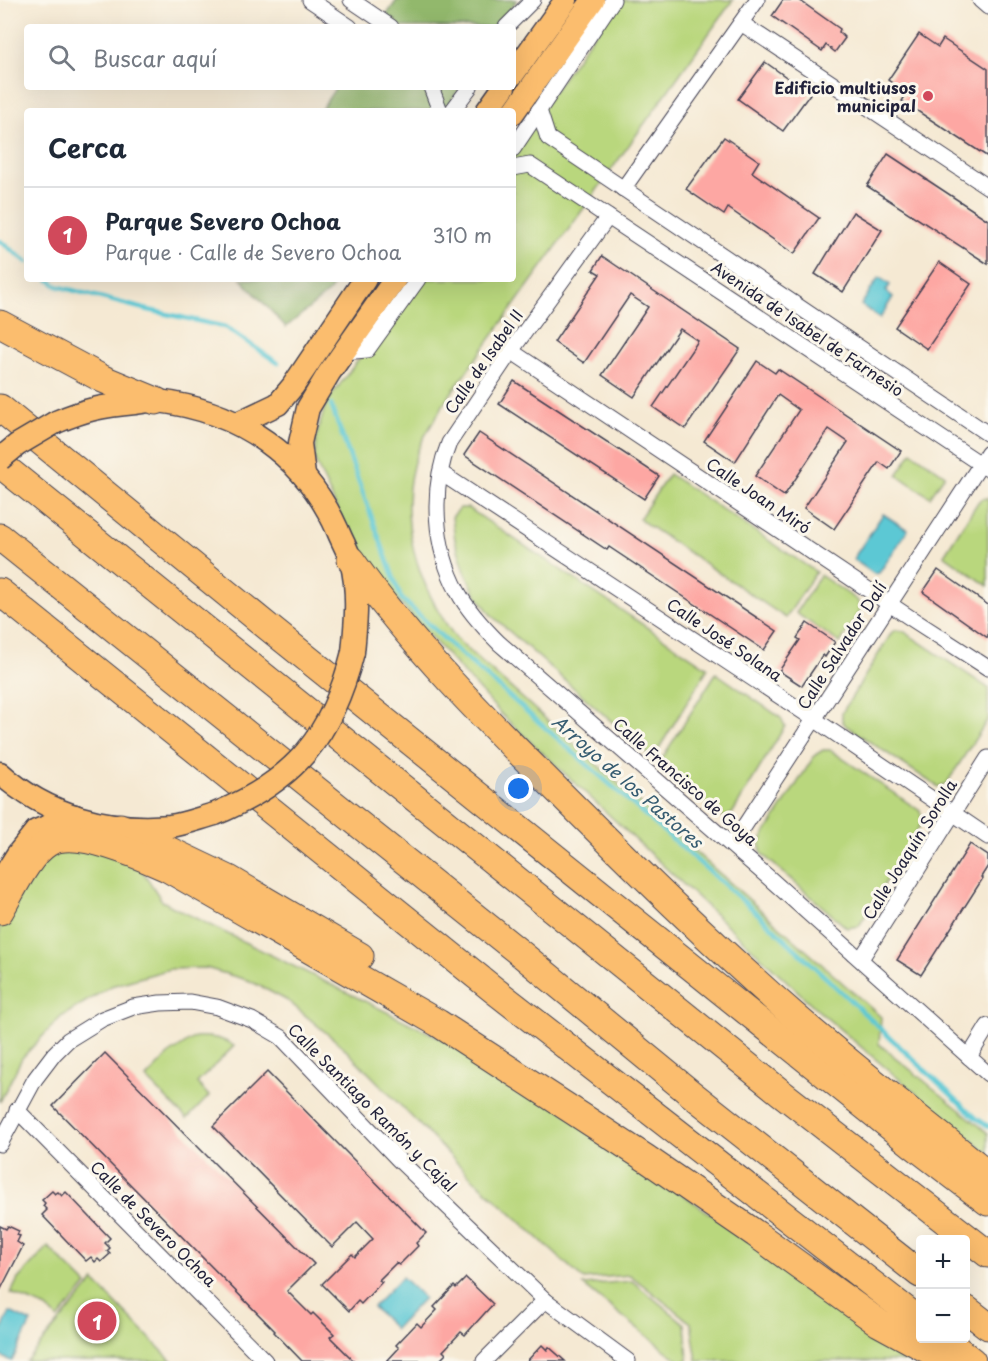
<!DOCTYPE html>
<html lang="es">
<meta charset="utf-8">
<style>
body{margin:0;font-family:"Playpen Sans",sans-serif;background:#f6f6f7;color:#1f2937}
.controls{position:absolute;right:18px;bottom:18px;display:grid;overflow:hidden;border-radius:6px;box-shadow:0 6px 24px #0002}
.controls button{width:54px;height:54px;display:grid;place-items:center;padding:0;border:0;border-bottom:2px solid #e0e1e3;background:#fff;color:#1f2937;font:30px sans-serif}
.you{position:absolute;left:519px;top:789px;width:21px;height:21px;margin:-15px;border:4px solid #fff;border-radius:50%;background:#1a73e8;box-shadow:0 0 0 9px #1a73e833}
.badge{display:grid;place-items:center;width:39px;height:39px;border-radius:50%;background:#d1495b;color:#fff;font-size:20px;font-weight:700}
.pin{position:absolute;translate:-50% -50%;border:3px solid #fff;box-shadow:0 2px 6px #0006}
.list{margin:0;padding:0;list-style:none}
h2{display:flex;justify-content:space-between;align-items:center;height:78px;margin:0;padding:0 24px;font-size:26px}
h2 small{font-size:20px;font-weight:400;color:#747a83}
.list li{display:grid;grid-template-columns:39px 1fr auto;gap:18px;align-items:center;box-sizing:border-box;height:96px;padding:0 24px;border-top:2px solid #e0e1e3}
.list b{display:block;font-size:22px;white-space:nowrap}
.list p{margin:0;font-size:20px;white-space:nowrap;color:#747a83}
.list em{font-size:20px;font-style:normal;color:#747a83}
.icon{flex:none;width:33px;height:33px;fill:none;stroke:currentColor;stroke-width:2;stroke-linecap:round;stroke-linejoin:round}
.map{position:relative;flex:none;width:988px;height:1361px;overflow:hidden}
.search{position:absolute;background:#fff;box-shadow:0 6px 24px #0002;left:24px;top:24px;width:492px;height:66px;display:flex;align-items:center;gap:15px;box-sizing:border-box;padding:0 21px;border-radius:6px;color:#747a83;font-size:22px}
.panel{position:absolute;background:#fff;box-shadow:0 6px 24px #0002;left:24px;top:108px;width:492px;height:174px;border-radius:6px}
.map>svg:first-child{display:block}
.green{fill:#b9d77d;stroke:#6e7c5c;stroke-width:1.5}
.forest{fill:#92b86c;stroke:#5a6d54;stroke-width:1.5}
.water{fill:#5bc8d4;stroke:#3e7588;stroke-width:1.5}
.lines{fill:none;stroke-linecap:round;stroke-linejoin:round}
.stream{stroke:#5bc8d4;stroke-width:4.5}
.building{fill:#fda7a3}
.street-casing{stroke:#424052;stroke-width:17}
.primary-casing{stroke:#424052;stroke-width:25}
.highway-casing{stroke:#424052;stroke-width:29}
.street{stroke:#fff;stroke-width:15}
.primary{stroke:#fbbd6e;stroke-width:22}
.highway{stroke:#fbbd6e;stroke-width:27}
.primary-bridge-casing{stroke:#424052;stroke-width:25;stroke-linecap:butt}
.primary-bridge{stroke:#fbbd6e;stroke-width:22}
.poi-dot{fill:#d1495b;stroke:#fbf7ec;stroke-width:2}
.labels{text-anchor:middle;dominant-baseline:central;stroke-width:6;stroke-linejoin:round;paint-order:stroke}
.poi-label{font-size:16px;font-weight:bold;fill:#22223b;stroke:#fbf7ec;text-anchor:end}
.street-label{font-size:16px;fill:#22223b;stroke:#fbf7ec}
.water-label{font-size:18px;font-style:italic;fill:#365c71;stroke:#fbf7ec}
</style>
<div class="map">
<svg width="988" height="1361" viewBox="0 0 988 1361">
<rect width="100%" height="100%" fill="#fbf7ec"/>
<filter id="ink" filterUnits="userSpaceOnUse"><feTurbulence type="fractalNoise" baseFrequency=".0167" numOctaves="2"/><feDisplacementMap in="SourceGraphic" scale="12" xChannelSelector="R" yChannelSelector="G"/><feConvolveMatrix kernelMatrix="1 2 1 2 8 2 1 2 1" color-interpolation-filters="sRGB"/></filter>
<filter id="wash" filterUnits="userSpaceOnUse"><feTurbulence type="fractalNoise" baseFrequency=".008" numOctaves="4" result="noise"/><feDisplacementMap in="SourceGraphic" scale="24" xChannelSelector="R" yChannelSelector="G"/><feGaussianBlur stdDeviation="1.35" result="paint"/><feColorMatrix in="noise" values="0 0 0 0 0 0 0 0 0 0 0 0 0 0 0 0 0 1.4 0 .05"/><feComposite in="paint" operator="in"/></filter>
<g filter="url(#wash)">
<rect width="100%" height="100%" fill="#f5e9d3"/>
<g class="green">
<path d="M618,0H733L445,402C436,418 425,433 418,450C393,516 418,587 458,641L881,1017L879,1044L988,1133V1154L822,1014L547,757L502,715L396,599L372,571L340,515L315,461L316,438L326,403L418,279H513V149Z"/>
<polygon points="912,452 945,475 930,497 897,475"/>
<polygon points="669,474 816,572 786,618 639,519"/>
<polygon points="988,498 988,586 944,555 978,502 981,499"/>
<polygon points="460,508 468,508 708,668 653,758 491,615 474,591 465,572 455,540 452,517"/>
<polygon points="820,575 857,600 860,605 860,611 840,643 796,613"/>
<polygon points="897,630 903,631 988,688 988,719 947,783 938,787 846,726 842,721 842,713 892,632"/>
<polygon points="716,673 781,718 785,726 732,814 726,817 718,815 659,763"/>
<polygon points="823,750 830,750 920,811 923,821 859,926 847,928 762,854 759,843 815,755"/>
<polygon points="57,844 134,858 162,901 177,909 503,1069 921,1361 697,1361 691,1323 630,1275 583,1279 467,1173 342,1046 288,1001 250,981 206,968 170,969 111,986 61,1017 22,1058 0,1102 0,915"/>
<path d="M195,1037C209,1036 222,1037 234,1046L197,1083L209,1096L187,1119L146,1078L168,1055Z"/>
<polygon points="48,1247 87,1285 58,1319 47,1308 11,1293 18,1279"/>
<polygon points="94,1281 172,1361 26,1361"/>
<polygon points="632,1281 685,1324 688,1361 679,1361 583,1285"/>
</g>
<g class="forest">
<polygon points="397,0 517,0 507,14 491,27 378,27"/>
<polygon points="336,87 461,87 444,111 320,111"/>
<polygon points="241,279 338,279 329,292 286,327"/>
</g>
<g class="water">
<polygon points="879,277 890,285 886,291 893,297 880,318 861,305"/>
<polygon points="883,514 908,530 879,573 874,574 853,559"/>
<polygon points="402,1277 424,1298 395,1329 373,1307"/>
<polygon points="10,1312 31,1322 12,1361 0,1356 0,1333"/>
</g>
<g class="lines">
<g class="stream">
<polyline points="0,241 27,262"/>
<polyline points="48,279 57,286 144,309 225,327 278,363"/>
<polyline points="331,405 401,598 454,648 758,914 976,1118 988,1126"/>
</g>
</g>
<g id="blocks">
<g class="building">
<polygon points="783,0 799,0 840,29 839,32 845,38 835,52 826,45 822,51 772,16"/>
<polygon points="919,34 938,47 943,39 988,69 988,157 902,101 907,93 888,80"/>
<polygon points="765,62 810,94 783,131 738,99"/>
<polygon points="724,137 759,161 752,172 819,218 794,254 728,208 724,215 686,189"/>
<polygon points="888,154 988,220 988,264 867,186"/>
<polygon points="853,212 882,230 843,292 815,274"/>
<polygon points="602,256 740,349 685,429 653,407 698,341 680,329 634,397 602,375 648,307 630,295 584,363 554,342 600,274 593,270"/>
<polygon points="939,262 971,284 927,349 895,327"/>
<polygon points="757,361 775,373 778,369 901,451 889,469 879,462 834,529 804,508 848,442 829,429 784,496 755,476 799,410 778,395 735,462 704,441"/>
<polygon points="514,381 659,476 644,499 499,404"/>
<polygon points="479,433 777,631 764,650 609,547 607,550 464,455"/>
<polygon points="938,570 988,605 988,638 923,592"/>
<polygon points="807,623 835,642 825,657 823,655 802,686 779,671 800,640 797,638"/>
<polygon points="970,844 988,856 988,866 981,877 983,878 921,975 897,960"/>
<polygon points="105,1053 314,1264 287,1291 311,1315 313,1313 334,1334 330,1337 354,1361 302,1361 274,1332 275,1331 53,1106"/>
<polygon points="267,1072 426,1233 416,1243 418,1246 399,1265 396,1263 379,1280 382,1282 361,1304 358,1301 349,1311 322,1284 352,1254 355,1257 373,1239 357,1222 332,1247 213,1126"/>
<polygon points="52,1191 55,1194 58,1192 62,1196 66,1192 110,1238 105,1243 110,1248 107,1251 110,1254 101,1262 98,1259 95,1262 91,1257 86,1261 42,1215 47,1210 43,1206 45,1203 42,1200"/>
<polygon points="0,1226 6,1229 8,1226 19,1231 17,1235 20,1236 17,1242 23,1246 0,1291"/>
<polygon points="466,1278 493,1304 465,1335 461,1332 443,1351 446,1354 439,1361 387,1361 399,1348 396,1345 417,1323 421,1327 437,1310 434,1307 454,1286 456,1288"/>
<polygon points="542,1345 547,1350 549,1347 565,1361 527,1361"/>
</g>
</g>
</g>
<g filter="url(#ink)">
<use href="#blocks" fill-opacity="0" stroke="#424052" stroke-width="1.5"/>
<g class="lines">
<g class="street-casing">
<g id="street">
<polyline points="310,0 350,27"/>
<polyline points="351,0 391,27"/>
<polyline points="980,0 988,7"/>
<polyline points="741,23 988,187"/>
<polyline points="506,27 533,0"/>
<polyline points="431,87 440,111"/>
<polyline points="539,110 548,138 988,434"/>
<polyline points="452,111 470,87"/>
<polyline points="513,149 613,0"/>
<polyline points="513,168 530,165 988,469"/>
<polyline points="623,189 757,0"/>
<path d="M608,217L511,351L449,443C430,489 434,548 458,592C468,611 483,627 499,643L768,877L988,1074"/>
<polyline points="511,351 909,617 988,668"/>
<polyline points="343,352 367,350 418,279"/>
<polyline points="441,473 814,719 988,837"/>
<polyline points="732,845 988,453"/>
<polyline points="861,959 988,758"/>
<polyline points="969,1057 988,1026"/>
<polyline points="17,1110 265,1361"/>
<polyline points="0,1144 35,1079 54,1054 68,1040 102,1019 133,1007 160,1003 190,1002 217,1007 252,1020 281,1037 398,1159 545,1300 628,1361"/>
<polyline points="484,1361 545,1300"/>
</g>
</g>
<g class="primary-casing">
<g id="primary">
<polyline points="513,74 566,0"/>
<polyline points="487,111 504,87"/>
<polyline points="513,113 593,0"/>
<path d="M56,422C87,409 102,406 135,403C143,402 151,400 158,401C240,411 305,456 338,531C342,541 348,551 351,561C359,591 356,622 353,652"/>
<polyline points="238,423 278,404 293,386 365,279"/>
<polyline points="304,475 300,443 308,408 329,373 395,279"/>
<path d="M0,773C46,815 109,832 170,826C185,824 200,818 215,814"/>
<polyline points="0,882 17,855 36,831 75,816"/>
</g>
</g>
<g class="highway-casing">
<g id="highway">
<polyline points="0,324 103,379 156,401"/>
<polyline points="0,408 268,627 912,1144 988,1202"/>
<polyline points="0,464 780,1092 988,1254"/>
<polyline points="0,537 520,953 689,1092 920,1274"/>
<path d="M351,560C411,645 485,719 559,792C635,868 711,943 792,1014C855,1069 923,1121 988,1174"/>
<polyline points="0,592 494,990 920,1321"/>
<polyline points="120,827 229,879 360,956"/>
<path d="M0,911C12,891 28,855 48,843C75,826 140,856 167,868L438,1023L647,1159L756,1234L879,1323L945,1359"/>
<polyline points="966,1309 988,1326"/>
<polyline points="943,1338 972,1361"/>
</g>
</g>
<use href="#street" class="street"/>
<use href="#primary" class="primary"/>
<use href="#highway" class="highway"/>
<g class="primary-bridge-casing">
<g id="primary-bridge">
<polyline points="0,459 17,445 56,422"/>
<path d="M215,814C295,781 332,736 353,652"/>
</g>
</g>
<use href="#primary-bridge" class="primary-bridge"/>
</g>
</g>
<circle class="poi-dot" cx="928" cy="96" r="6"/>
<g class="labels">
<g class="poi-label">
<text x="916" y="87">Edificio multiusos<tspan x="916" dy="18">municipal</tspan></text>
</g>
<g class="street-label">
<text transform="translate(808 328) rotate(34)">Avenida de Isabel de Farnesio</text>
<text transform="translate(483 361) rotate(-55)">Calle de Isabel II</text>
<text transform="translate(759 495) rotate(34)">Calle Joan Miró</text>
<text transform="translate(725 639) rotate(34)">Calle José Solana</text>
<text transform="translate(841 645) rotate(-57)">Calle Salvador Dalí</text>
<text transform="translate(686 781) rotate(41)">Calle Francisco de Goya</text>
<text transform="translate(909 849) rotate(-58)">Calle Joaquín Sorolla</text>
<text transform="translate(373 1107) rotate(45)">Calle Santiago Ramón y Cajal</text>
<text transform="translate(154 1223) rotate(45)">Calle de Severo Ochoa</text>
</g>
<g class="water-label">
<text transform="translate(628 781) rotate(41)">Arroyo de los Pastores</text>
</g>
</g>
</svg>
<div class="controls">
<button>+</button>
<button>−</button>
</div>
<div class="you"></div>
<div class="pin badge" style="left:97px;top:1321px">1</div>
<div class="search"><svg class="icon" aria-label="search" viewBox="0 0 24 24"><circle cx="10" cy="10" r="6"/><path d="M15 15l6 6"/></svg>Buscar aquí</div>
<section class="panel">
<h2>Cerca<small></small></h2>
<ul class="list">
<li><span class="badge">1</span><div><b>Parque Severo Ochoa</b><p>Parque · Calle de Severo Ochoa</p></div><em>310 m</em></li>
</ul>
</section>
</div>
